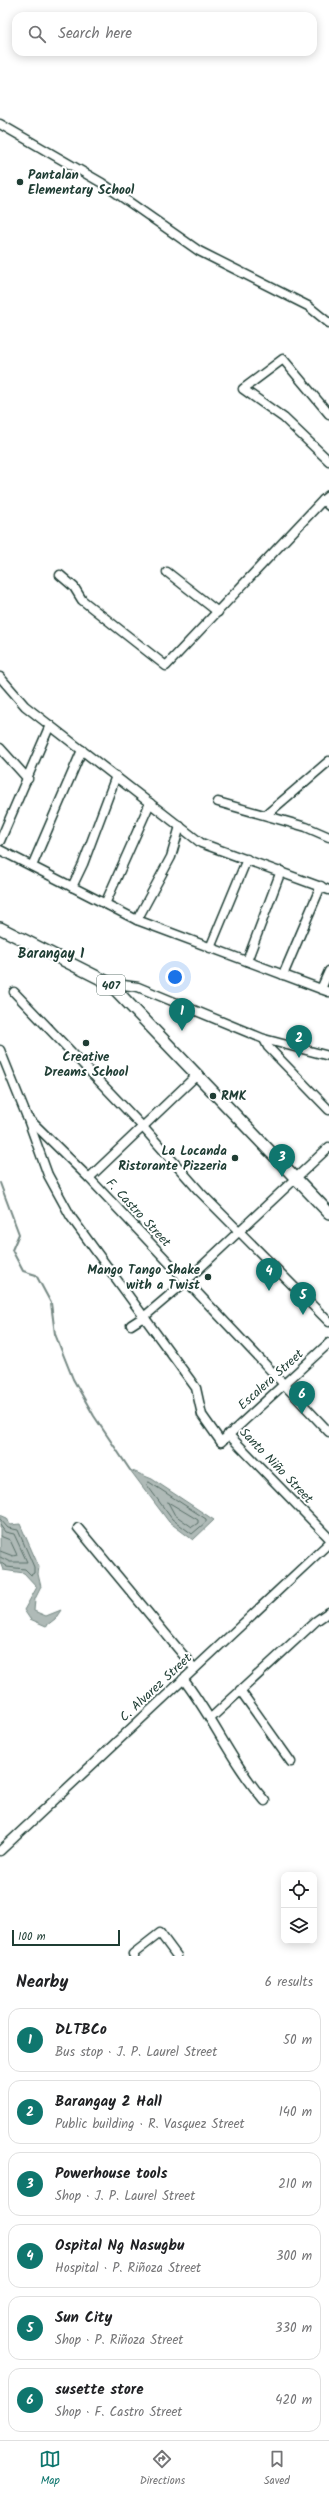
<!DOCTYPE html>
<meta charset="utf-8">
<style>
body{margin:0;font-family:Kalam,sans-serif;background:#f6f6f6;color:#202124}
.controls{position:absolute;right:12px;bottom:12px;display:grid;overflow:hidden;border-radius:8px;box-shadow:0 2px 10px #0003}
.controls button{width:36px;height:36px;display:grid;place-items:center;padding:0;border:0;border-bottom:1px solid #e0e0e0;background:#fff;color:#202124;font:20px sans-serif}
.scale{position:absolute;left:12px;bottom:10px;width:108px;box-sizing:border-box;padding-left:4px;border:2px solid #1f3d34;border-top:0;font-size:11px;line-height:14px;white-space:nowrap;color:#1f3d34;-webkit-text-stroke:3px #fff;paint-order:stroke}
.you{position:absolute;left:175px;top:977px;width:14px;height:14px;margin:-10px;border:3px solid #fff;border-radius:50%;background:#1a73e8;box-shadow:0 0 0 6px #1a73e833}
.badge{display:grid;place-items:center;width:26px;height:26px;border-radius:50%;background:#0f766e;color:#fff;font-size:13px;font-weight:700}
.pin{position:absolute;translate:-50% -33px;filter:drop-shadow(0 1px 2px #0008)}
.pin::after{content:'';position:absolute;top:21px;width:14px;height:12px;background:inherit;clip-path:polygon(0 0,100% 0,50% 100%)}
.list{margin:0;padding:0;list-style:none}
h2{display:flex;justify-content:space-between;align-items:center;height:52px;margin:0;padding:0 16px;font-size:17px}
h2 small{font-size:13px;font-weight:400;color:#757577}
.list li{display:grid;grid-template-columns:26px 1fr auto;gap:12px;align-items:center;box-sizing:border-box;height:64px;margin:0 8px 8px;padding:0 8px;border:1px solid #e0e0e0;border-radius:12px}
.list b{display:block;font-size:15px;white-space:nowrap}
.list p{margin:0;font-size:13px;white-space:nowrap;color:#757577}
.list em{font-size:13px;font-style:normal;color:#757577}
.icon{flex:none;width:22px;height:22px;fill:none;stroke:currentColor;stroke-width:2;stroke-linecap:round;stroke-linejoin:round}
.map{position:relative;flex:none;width:329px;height:1956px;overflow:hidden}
.search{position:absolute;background:#fff;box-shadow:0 2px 10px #0003;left:12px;right:12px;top:12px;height:44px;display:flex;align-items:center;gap:10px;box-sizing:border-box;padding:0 14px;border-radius:12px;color:#757577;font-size:15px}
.sheet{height:484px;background:#fff}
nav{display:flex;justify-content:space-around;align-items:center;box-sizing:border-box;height:56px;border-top:1px solid #e0e0e0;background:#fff;font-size:11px;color:#757577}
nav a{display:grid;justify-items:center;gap:2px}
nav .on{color:#0f766e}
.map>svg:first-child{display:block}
.water{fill:#afbab7;stroke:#758883}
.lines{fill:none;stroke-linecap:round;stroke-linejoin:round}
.shore{stroke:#596f68;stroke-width:1}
.stream{stroke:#758883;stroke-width:2}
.minor-casing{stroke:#1f3d34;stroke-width:11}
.major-casing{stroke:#1f3d34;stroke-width:14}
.minor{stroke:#fff;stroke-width:8}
.major{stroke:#fff;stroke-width:11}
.poi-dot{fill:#1f3d34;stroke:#fff;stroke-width:1.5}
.labels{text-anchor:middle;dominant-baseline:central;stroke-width:4;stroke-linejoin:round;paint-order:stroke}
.shield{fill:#fff;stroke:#627771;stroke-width:1}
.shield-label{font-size:12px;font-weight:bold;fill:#1f3d34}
.poi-label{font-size:13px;font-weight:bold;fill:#1f3d34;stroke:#fff;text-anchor:start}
.street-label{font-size:13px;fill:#1f3d34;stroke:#fff}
.neighbourhood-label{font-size:14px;font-weight:bold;fill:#1f3d34;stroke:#fff}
</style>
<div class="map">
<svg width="329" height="1956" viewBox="0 0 329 1956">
<rect width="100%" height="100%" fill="#fff"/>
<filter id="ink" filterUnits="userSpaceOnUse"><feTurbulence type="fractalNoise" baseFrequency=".025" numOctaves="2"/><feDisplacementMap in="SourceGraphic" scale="8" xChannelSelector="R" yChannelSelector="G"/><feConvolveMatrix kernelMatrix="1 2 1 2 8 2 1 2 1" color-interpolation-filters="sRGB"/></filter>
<g filter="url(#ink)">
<g class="water">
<polygon points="130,1470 152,1479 214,1520 193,1540 169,1522"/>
<polygon points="0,1515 7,1518 10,1525 20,1524 39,1567 38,1574 41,1587 35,1599 34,1611 46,1616 61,1610 55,1619 46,1626 30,1619 24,1610 37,1587 24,1573 3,1570 0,1562"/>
</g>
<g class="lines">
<g class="shore">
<polygon points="149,1482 206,1519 206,1522 192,1534 172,1519 147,1485"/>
<polygon points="168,1502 198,1520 198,1523 192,1527 175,1515"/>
<polyline points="0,1519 8,1528 18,1530 34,1567 34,1573 31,1575 25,1569 7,1567 0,1562"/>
<polyline points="0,1525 5,1532 14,1534 27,1562 10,1562 0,1557"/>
<polyline points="0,1536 10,1540 17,1555 13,1556 0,1551"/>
</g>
<polyline class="stream" points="0,1183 19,1234 12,1250 23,1271 36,1275 51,1303 55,1334 73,1379 94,1416 130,1470"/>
<g class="minor-casing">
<g id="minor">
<polyline points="0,124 102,183 199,251 308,306 329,323"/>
<polyline points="329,414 283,359 243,389 284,418 329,461"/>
<polyline points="329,495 323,500 329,506"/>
<polyline points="167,572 218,612"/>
<polyline points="60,575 74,587 82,600 166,666 323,500"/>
<polyline points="0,677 25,706 201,843 329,890"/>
<polyline points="0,748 28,779"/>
<polyline points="218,802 306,827 329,837"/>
<polyline points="266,815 329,761"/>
<polyline points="0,841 50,725"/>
<polyline points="0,850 137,920 329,992"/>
<polyline points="32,866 82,750"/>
<polyline points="72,887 83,864 116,776"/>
<polyline points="105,904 150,803"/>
<polyline points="137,920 171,857 180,826"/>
<polyline points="210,948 247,859"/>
<polyline points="247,961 281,871"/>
<polyline points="283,975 321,886"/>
<polyline points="109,983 138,987 264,1039 329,1056"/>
<polyline points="321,989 329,971"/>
<polyline points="14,992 142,1126 200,1192 329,1322"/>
<polyline points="264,1039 268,1047 329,1110"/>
<polyline points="0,1050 27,1117 89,1178 329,1432"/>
<polyline points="27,1117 48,1175 71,1217 196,1388 202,1415 221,1442 329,1343"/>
<polyline points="89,1178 197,1075"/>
<polyline points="131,1325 145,1316 185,1282 329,1147"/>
<polyline points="228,1434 329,1538"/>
<polyline points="78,1528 194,1668"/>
<path d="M183,1679C213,1717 232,1764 265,1801"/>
<polyline points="240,1690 291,1762"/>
<polyline points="211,1718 316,1621 329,1612"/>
<polyline points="0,1851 329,1543"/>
<polyline points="134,1956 133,1954 160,1933 177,1956"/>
</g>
</g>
<g class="major-casing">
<polyline id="major" points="0,928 109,983 329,1213"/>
</g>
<use href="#minor" class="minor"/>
<use href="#major" class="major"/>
</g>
</g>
<g class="poi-dot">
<circle cx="20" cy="182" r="4"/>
<circle cx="86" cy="1043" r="4"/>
<circle cx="213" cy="1096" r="4"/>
<circle cx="235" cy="1158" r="4"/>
<circle cx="208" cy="1277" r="4"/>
</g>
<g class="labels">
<rect class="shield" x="97" y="975" width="28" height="20" rx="3"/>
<g class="shield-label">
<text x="111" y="985">407</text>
</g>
<g class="poi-label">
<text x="28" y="175">Pantalan<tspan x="28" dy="15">Elementary School</tspan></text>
<text x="86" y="1057" text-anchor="middle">Creative<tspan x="86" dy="15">Dreams School</tspan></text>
<text x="221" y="1096">RMK</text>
<text x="227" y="1151" text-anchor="end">La Locanda<tspan x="227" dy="15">Ristorante Pizzeria</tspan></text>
<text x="200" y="1270" text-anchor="end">Mango Tango Shake<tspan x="200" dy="15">with a Twist</tspan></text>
</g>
<g class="street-label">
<text transform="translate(138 1213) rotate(47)">F. Castro Street</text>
<text transform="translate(271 1380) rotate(-42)">Escalera Street</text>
<text transform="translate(276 1466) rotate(46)">Santo Niño Street</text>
<text transform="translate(156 1688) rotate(-43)">C. Alvarez Street</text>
</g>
<g class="neighbourhood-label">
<text x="51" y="954">Barangay 1</text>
</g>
</g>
</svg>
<div class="controls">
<button><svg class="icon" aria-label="locate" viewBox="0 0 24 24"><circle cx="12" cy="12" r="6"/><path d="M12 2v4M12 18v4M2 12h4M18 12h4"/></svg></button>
<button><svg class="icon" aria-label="layers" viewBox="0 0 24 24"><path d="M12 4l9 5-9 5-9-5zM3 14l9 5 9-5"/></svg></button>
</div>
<div class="scale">100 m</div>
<div class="you"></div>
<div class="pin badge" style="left:182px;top:1031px">1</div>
<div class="pin badge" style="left:299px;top:1058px">2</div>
<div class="pin badge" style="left:282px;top:1177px">3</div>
<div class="pin badge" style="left:269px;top:1291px">4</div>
<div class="pin badge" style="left:303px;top:1315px">5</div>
<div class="pin badge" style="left:302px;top:1414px">6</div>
<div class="search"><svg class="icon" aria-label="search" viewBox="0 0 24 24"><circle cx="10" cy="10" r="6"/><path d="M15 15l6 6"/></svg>Search here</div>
</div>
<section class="sheet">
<h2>Nearby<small>6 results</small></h2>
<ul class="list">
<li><span class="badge">1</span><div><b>DLTBCo</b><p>Bus stop · J. P. Laurel Street</p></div><em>50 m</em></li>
<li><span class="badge">2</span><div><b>Barangay 2 Hall</b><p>Public building · R. Vasquez Street</p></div><em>140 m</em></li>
<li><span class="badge">3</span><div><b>Powerhouse tools</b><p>Shop · J. P. Laurel Street</p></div><em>210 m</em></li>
<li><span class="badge">4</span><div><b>Ospital Ng Nasugbu</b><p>Hospital · P. Riñoza Street</p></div><em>300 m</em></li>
<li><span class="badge">5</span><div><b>Sun City</b><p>Shop · P. Riñoza Street</p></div><em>330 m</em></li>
<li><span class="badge">6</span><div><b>susette store</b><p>Shop · F. Castro Street</p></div><em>420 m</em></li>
</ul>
</section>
<nav>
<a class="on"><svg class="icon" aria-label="map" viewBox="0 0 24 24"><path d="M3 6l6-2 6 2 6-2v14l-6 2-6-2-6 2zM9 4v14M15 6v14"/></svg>Map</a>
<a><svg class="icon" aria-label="directions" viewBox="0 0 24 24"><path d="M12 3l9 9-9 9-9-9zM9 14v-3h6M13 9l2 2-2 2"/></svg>Directions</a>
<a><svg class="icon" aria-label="saved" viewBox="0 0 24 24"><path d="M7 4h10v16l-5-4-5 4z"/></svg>Saved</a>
</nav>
